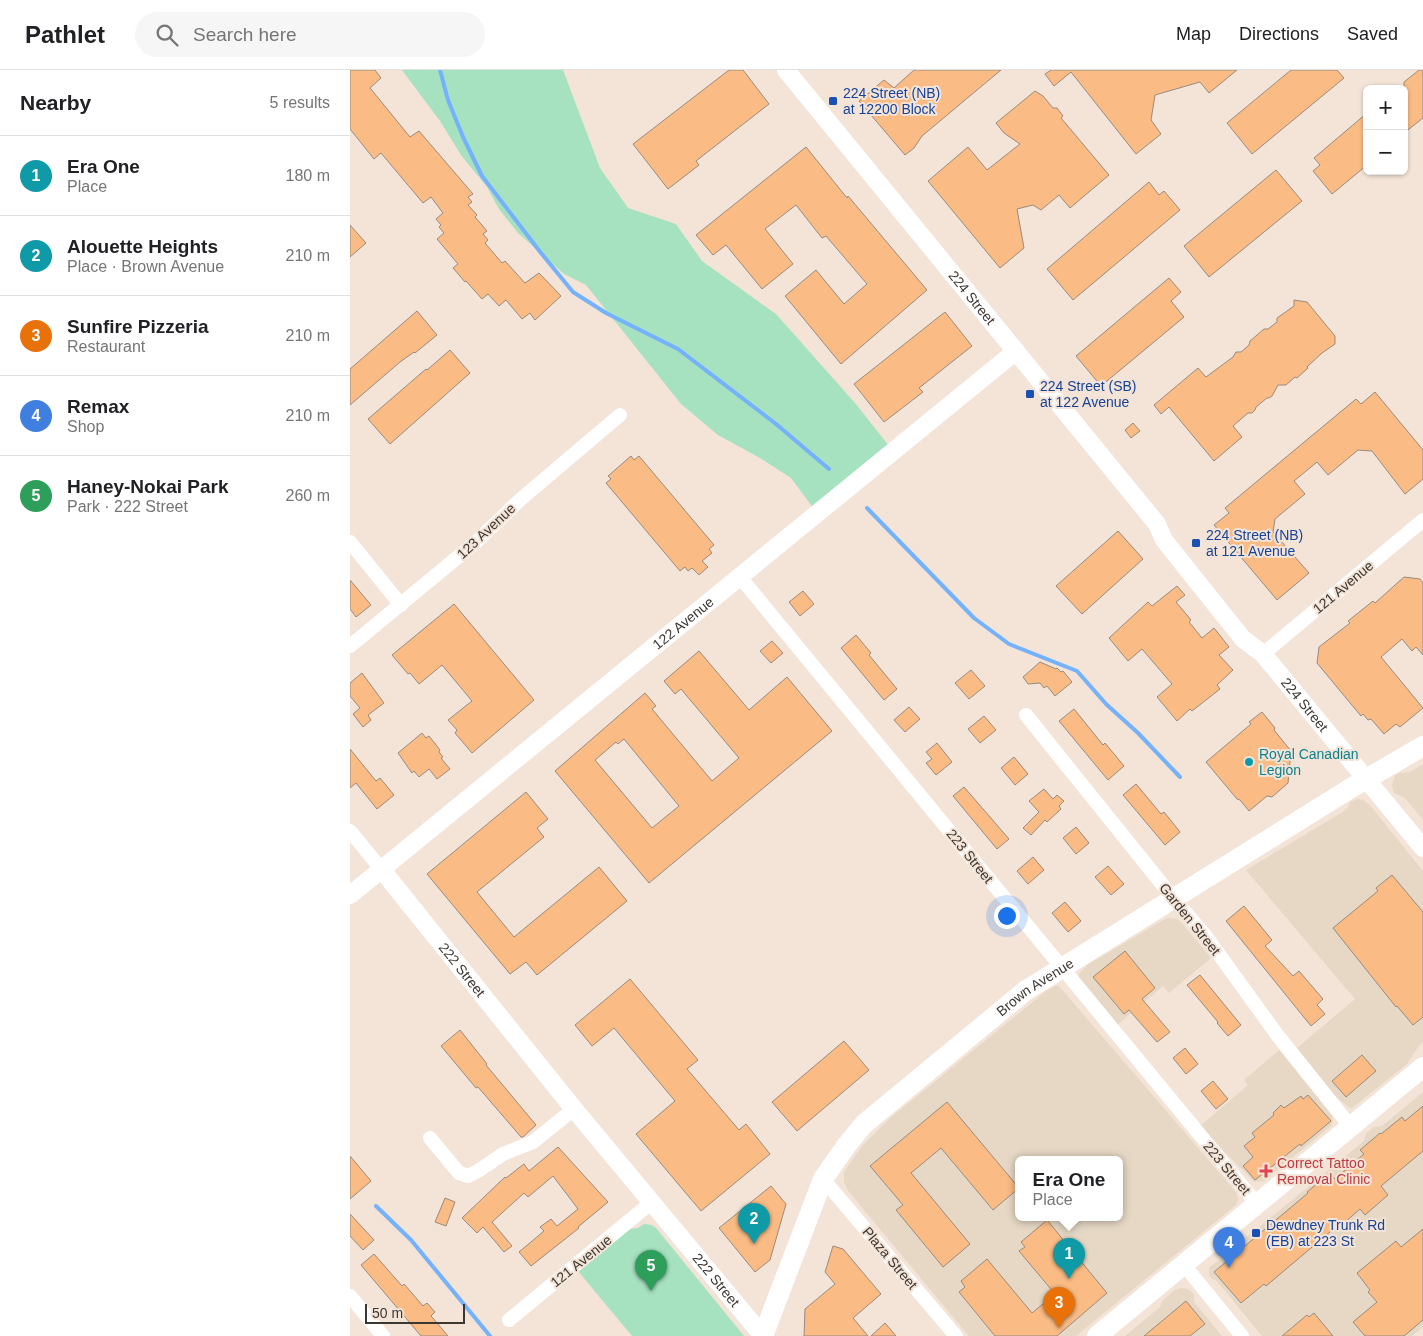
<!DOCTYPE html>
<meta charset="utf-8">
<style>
body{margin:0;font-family:Helvetica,sans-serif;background:#f6f6f6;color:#202124}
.controls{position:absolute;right:15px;top:15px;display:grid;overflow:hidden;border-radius:8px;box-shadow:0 1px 4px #0004}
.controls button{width:45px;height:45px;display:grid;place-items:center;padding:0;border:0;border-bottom:1px solid #e0e0e0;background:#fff;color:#202124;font:25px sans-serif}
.scale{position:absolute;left:15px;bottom:12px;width:100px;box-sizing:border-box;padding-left:5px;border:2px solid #3d3732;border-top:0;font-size:14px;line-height:18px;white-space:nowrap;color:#3d3732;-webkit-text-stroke:4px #f3e4d7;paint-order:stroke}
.you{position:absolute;left:656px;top:845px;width:18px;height:18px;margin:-12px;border:4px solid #fff;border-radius:50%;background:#1a73e8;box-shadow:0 0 0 8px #1a73e833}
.badge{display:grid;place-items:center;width:32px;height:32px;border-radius:50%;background:#2e8c64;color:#fff;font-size:16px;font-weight:700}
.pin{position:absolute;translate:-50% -41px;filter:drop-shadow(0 1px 2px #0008)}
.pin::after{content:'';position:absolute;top:26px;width:18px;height:15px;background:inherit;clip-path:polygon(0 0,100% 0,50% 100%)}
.popup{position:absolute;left:665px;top:1086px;width:108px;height:65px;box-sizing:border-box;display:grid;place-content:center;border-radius:8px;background:#fff;filter:drop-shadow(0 1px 4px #0005);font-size:16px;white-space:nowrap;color:#757577}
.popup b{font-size:19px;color:#202124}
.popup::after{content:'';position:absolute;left:50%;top:100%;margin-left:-10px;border:10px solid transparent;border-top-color:#fff}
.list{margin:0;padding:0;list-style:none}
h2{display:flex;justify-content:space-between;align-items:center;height:65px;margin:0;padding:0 20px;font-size:21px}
h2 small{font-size:16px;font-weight:400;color:#757577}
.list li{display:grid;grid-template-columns:32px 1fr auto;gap:15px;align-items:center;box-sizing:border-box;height:80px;padding:0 20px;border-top:1px solid #e0e0e0}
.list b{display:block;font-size:19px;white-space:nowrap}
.list p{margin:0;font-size:16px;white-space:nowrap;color:#757577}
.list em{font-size:16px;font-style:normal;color:#757577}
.icon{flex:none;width:28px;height:28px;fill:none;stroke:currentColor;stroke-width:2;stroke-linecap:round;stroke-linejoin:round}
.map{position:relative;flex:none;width:1073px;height:1266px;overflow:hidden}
header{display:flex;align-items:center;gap:30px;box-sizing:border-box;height:70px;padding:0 25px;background:#fff;border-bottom:1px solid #e0e0e0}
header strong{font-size:24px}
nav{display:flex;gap:28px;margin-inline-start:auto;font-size:18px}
.search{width:350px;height:45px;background:#f6f6f6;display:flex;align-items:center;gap:12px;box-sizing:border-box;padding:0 18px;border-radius:28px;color:#757577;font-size:19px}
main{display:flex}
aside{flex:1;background:#fff}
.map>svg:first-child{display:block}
.commercial{fill:#e6d8c5;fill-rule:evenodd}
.green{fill:#a6e1c0}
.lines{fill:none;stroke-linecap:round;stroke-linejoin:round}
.stream{stroke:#74b2fe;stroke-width:4}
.building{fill:#fabb84;stroke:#998b7f;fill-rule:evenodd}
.minor{stroke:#fff;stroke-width:14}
.tertiary{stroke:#fff;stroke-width:18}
.secondary{stroke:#fff;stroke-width:20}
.transit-dot{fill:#1a4fb4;stroke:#f3e4d7;stroke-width:2}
.culture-dot{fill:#0f9aa8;stroke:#f3e4d7;stroke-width:2}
.health-dot{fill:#e0444e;stroke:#f3e4d7;stroke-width:2}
.labels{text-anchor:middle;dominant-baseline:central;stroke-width:4;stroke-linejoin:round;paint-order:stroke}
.transit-label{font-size:14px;fill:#164399;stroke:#f3e4d7;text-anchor:start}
.street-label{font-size:14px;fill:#3d3732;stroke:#f3e4d7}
.culture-label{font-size:14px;fill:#0d838f;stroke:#f3e4d7;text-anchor:start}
.health-label{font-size:14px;fill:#be3a42;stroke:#f3e4d7;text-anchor:start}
</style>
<header>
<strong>Pathlet</strong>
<div class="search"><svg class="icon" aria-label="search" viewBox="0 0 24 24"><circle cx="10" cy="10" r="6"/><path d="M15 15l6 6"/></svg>Search here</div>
<nav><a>Map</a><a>Directions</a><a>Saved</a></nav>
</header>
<main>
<aside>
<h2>Nearby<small>5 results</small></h2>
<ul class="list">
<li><span class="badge" style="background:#0f9aa8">1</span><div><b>Era One</b><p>Place</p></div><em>180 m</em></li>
<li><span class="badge" style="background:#0f9aa8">2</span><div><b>Alouette Heights</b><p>Place · Brown Avenue</p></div><em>210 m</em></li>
<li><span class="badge" style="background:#e8710a">3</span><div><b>Sunfire Pizzeria</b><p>Restaurant</p></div><em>210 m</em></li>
<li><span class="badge" style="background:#3f7fe0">4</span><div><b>Remax</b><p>Shop</p></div><em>210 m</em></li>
<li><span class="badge" style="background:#2e9e5b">5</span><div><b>Haney-Nokai Park</b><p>Park · 222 Street</p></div><em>260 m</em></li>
</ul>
</aside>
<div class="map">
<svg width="1073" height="1266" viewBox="0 0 1073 1266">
<rect width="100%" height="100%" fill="#f3e4d7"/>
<g class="commercial">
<polygon points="1073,694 1073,750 1055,728 1044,723 1042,715 1045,706 1049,703 1060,702"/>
<polygon points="1008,729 1013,730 1019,734 1073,801 1073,972 1068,977 1057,994 1002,1038 999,1037 987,1028 947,978 1005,929 896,800 996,740 1000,732"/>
<polygon points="817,848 826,849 830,851 861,888 819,923 813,916 766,956 729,908 729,904 737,895"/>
<path d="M708,915L886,1122L888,1130L886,1135L726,1266H619L499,1122L494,1112V1102L512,1076L539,1049L696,921ZM669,1090H769V1148H669Z"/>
<polygon points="929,980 982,1046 983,1051 981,1056 914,1111 904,1112 850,1056 898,1015 894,1010"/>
<polygon points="1073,1022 1073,1257 1062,1266 912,1266 866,1210 862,1209 859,1205 859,1198 1014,1071 1016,1063 1024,1057 1032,1056"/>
<polygon points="831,1218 838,1219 844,1224 844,1232 872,1266 775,1266 810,1237 812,1231 825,1220"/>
</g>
<g class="green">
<polygon points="52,0 213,0 250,98 278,138 326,154 352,191 426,244 505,333 543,381 467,443 441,408 410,388 368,365 331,334 236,215 214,204 168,163 149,139 137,117 111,85 90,51"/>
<polygon points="294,1154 302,1155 306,1158 394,1266 282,1266 228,1201 279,1159 288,1158"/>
</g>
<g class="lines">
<g class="stream">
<polyline points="90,0 98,30 113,67 132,106 191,183 223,222 256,243 328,279 426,354 479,399"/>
<polyline points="517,438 624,548 659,574 727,601 756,634 788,663 830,707"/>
<polyline points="26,1136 61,1170 140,1266"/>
</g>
</g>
<g class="building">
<polygon points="0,0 25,0 31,8 20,18 60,67 69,61 123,124 118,127 122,132 118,135 127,145 125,147 137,161 133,164 138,170 135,173 152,193 155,191 175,213 189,203 211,226 185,250 180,243 172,249 156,230 149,236 138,224 132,229 116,211 115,212 103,198 108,194 87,169 94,163 89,157 91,155 86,149 93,143 81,127 73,133 31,83 24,89 0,59"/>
<polygon points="379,0 393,0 419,34 346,91 349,95 318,119 283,74"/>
<polygon points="564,0 651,0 572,66 564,78 555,85 509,31 534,10 544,18"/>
<polygon points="701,0 887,0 859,23 850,12 805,25 801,50 811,64 786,84 721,2 704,16 695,4"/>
<polygon points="941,0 987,0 994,8 902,84 877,53"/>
<polygon points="1069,0 1073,0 1073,48 1054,63 1054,12"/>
<polygon points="685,21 693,26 703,38 707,38 713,46 711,48 759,105 720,138 709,125 691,140 683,135 667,139 674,178 650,198 578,111 618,77 637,100 670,74 654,63 646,53"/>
<polygon points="1017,43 1017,95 982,124 963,101 970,95 964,88"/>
<polygon points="456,77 497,128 498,126 577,220 491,294 435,226 466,200 494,234 517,214 476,166 472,168 446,135 415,159 443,194 412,219 376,175 363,185 346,165"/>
<polygon points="926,100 952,131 859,207 834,176"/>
<polygon points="799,112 809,125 814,121 830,140 723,230 697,199"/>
<polygon points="0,155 16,173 0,187"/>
<polygon points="819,208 831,222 821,231 834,247 751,316 726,286"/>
<polygon points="944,230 957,232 985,266 985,274 972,283 957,297 958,298 947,308 945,307 936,315 928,315 922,326 919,328 917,328 906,337 905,340 902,343 898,343 883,356 892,367 864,391 819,337 811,344 804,335 848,298 856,307 883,287 886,282 891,282 899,275 900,271 914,259 918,259 927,252 927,248 944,236"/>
<polygon points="67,241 87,265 65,283 64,282 50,292 0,335 0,299"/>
<polygon points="595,242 622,276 569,318 573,322 534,352 504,314"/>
<polygon points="100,280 120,303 40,374 18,349 76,299 77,300"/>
<polygon points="1025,322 1073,380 1073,409 1055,424 1022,381 1008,380 978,405 967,392 961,397 944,411 955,424 925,449 923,462 959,503 927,530 864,455 879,443 875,438 935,388 1006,329 1011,334"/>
<polygon points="783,353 790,361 781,368 775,360"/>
<polygon points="281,386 284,390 289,386 364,475 359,479 362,483 352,491 358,497 349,505 342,498 338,501 335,497 330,501 256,413 261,409 258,406"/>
<polygon points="768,461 793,489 732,544 706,516"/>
<polygon points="1054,507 1070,509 1073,513 1073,585 1066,577 1062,581 1052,569 1031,587 1073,638 1050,657 1046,654 1034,664 1021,649 1018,650 1013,644 1011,646 967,593 969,577 1000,553 998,551 1023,531 1025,533"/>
<polygon points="0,510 21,535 6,547 0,539"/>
<polygon points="827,516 835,525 826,532 841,550 839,552 852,568 864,558 879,577 869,585 883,600 867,615 870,619 842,641 840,639 827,651 807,627 822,614 792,579 778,591 759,568 798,532 802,536"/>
<polygon points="453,521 464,534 450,546 439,532"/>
<polygon points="104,534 184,630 122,683 105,663 107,660 98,650 122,631 92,595 69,614 60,603 58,604 42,585"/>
<polygon points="506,565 521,583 519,585 547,619 534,630 491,578"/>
<polygon points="422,571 433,583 421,593 410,581"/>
<path d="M349,581L399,640L437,607L482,661L299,813L205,701L295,623L306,636L302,639L362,711L389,688L331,619L325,624L314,611ZM274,669L329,736L302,758L245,690L266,672L268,674Z"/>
<polygon points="690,592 706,599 707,598 711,602 713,601 722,612 705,626 697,616 694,618 690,613 678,614 673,607"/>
<polygon points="621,600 635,616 619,629 605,613"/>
<polygon points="12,603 34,633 18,645 21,650 13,657 3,644 10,638 0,626 0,613"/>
<polygon points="559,637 570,649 555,662 544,650"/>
<polygon points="724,639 753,675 755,673 774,696 758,710 709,651"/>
<polygon points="912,642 925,658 924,660 941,681 938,713 922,727 917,726 899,741 890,730 887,729 856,692 901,654 899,652"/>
<polygon points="634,646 646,660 630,673 618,659"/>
<polygon points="72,663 76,668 79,666 90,680 89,682 93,687 91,688 100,699 87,709 79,699 69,707 64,701 62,703 48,683"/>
<polygon points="587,673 602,692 586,705 576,693 582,689 576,682"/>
<polygon points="0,679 26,711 30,708 44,725 27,739 6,713 0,718"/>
<polygon points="664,687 678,704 665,715 651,698"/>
<polygon points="786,714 811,744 814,742 830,762 815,775 773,725"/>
<polygon points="614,717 659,769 647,779 603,726"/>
<polygon points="694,719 703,729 707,725 714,731 709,736 711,739 697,752 695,750 681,765 673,758 689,742 679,731"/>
<polygon points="176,722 198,749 187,758 194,767 127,822 164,867 249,797 277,831 187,905 176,892 160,904 77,804"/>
<polygon points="726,757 739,773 726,784 713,768"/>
<polygon points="683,787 694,800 678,814 667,801"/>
<polygon points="758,796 774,814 761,825 745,807"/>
<polygon points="1042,805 1073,842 1073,947 1063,955 1047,936 1046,937 983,858 1028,821 1026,818"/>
<polygon points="715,832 731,851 718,862 702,843"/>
<polygon points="894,836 922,870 915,876 943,906 949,901 973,929 967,935 975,944 961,956 876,851"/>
<polygon points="775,881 805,918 792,929 820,962 807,972 779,940 774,944 743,907"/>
<polygon points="850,905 891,955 878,966 867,953 868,952 837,915"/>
<polygon points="280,909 348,990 337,999 389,1060 396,1054 420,1084 351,1141 286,1064 325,1031 264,958 242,976 225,955"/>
<polygon points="110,960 137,994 136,995 186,1055 173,1067 171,1067 128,1017 126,1018 91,976"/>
<polygon points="494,971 519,1000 447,1061 422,1032"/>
<polygon points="835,978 848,994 836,1004 823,988"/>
<polygon points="1012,985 1026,1001 996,1027 982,1011"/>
<polygon points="863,1011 878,1029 866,1039 851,1021"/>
<polygon points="958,1025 981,1051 951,1076 950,1074 905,1110 893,1096 903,1087 894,1076 905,1067 902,1063 924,1045 923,1043 931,1035 934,1038 951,1026 953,1029"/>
<polygon points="597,1032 669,1118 643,1140 591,1078 561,1103 620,1174 593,1197 546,1140 553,1135 520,1096"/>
<polygon points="1073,1036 1073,1081 1031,1116 1038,1125 1015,1145 1010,1139 994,1153 993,1151 916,1216 914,1214 891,1233 864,1202 958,1123 957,1122 980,1103 985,1109 1014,1084 1010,1080 1030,1063 1031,1064 1052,1047 1055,1051"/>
<polygon points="208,1077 258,1132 228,1157 229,1158 181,1196 169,1182 194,1161 190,1157 201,1149 207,1156 228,1139 203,1106 178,1127 174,1123 142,1152 162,1176 154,1182 133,1157 127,1163 112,1148 155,1107 156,1108 174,1094 179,1101"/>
<polygon points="0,1086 21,1111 0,1129"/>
<polygon points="421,1116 436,1134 420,1190 405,1202 369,1158"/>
<polygon points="95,1128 105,1132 96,1156 85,1152"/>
<polygon points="0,1144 24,1170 13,1180 0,1166"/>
<polygon points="697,1150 757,1223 707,1266 645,1266 609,1222 615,1217 611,1211 637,1189 682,1243 705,1224 669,1181 675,1177 671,1172"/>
<polygon points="1073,1159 1073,1250 1054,1266 1015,1266 1003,1252 1027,1232 1018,1222 1020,1220 1007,1203 1046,1171 1051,1177"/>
<polygon points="483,1176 493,1179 531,1224 503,1248 518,1266 454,1266 455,1239 485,1214 475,1202"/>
<polygon points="24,1184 52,1216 54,1214 73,1236 77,1233 85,1242 81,1246 98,1266 71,1266 11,1195"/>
<polygon points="836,1231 855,1254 840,1266 794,1266"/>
<polygon points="964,1243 983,1266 932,1266 957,1245 959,1247"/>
<polygon points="535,1253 546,1266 521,1266"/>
</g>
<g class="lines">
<g class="minor">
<polyline points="0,472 51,535"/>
<polyline points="390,507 907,1134"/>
<polyline points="0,576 126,472 171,429 270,345"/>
<polyline points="913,584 1073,450"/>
<polyline points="676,645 824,829 855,865 928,966 1001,1057"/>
<polyline points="0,761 32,800"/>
<polyline points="80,1068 109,1103 118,1106 128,1101 153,1084 183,1072 224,1039"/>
<polyline points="473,1109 606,1266"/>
<polyline points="834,1195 892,1266"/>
<polyline points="0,1226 33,1266"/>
<polyline points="159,1250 302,1132"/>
</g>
<g class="tertiary">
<path id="s1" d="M436,0L807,454L814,470L893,569L913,584L1073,778"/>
<path id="s2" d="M32,800L224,1039L412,1265"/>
<path id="s3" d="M0,825L666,281"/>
</g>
<g class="secondary">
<path id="s4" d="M413,1266L473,1109L496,1076L514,1054L675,921L1001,718L1073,676"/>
<polyline points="747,1266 1073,997"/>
</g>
</g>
<g class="transit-dot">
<rect x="478" y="26" width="10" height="10" rx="2.5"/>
<rect x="675" y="319" width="10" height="10" rx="2.5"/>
<rect x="841" y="468" width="10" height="10" rx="2.5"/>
<rect x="901" y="1158" width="10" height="10" rx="2.5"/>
</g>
<circle class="culture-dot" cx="899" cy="692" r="5"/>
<path class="health-dot" d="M913.5 1093.5h5v5h5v5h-5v5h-5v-5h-5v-5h5z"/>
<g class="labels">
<g class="transit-label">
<text x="493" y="23">224 Street (NB)<tspan x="493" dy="16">at 12200 Block</tspan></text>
<text x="690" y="316">224 Street (SB)<tspan x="690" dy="16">at 122 Avenue</tspan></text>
<text x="856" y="465">224 Street (NB)<tspan x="856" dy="16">at 121 Avenue</tspan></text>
<text x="916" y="1155">Dewdney Trunk Rd<tspan x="916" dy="16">(EB) at 223 St</tspan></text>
</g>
<g class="street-label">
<text stroke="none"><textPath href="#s1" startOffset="294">224 Street</textPath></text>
<text transform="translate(136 461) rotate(-43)">123 Avenue</text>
<text transform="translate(993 517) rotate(-40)">121 Avenue</text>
<text stroke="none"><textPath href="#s3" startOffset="430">122 Avenue</textPath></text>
<text stroke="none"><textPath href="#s1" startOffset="821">224 Street</textPath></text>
<text transform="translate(620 786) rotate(51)">223 Street</text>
<text transform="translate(840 849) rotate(51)">Garden Street</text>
<text stroke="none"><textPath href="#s2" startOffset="128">222 Street</textPath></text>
<text stroke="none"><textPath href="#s4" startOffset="456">Brown Avenue</textPath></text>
<text transform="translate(877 1098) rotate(50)">223 Street</text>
<text transform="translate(540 1188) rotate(50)">Plaza Street</text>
<text transform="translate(231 1191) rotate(-39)">121 Avenue</text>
<text stroke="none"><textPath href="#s2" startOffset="529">222 Street</textPath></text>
</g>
<g class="culture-label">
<text x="909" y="684">Royal Canadian<tspan x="909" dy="16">Legion</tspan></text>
</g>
<g class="health-label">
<text x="927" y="1093">Correct Tattoo<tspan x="927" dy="16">Removal Clinic</tspan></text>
</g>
</g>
</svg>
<div class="controls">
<button>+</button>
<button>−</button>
</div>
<div class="scale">50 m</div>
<div class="you"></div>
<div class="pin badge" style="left:719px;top:1209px;background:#0f9aa8">1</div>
<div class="popup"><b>Era One</b>Place</div>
<div class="pin badge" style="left:404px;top:1174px;background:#0f9aa8">2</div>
<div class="pin badge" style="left:709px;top:1258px;background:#e8710a">3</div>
<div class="pin badge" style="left:879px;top:1198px;background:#3f7fe0">4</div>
<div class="pin badge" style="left:301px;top:1221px;background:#2e9e5b">5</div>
</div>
</main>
